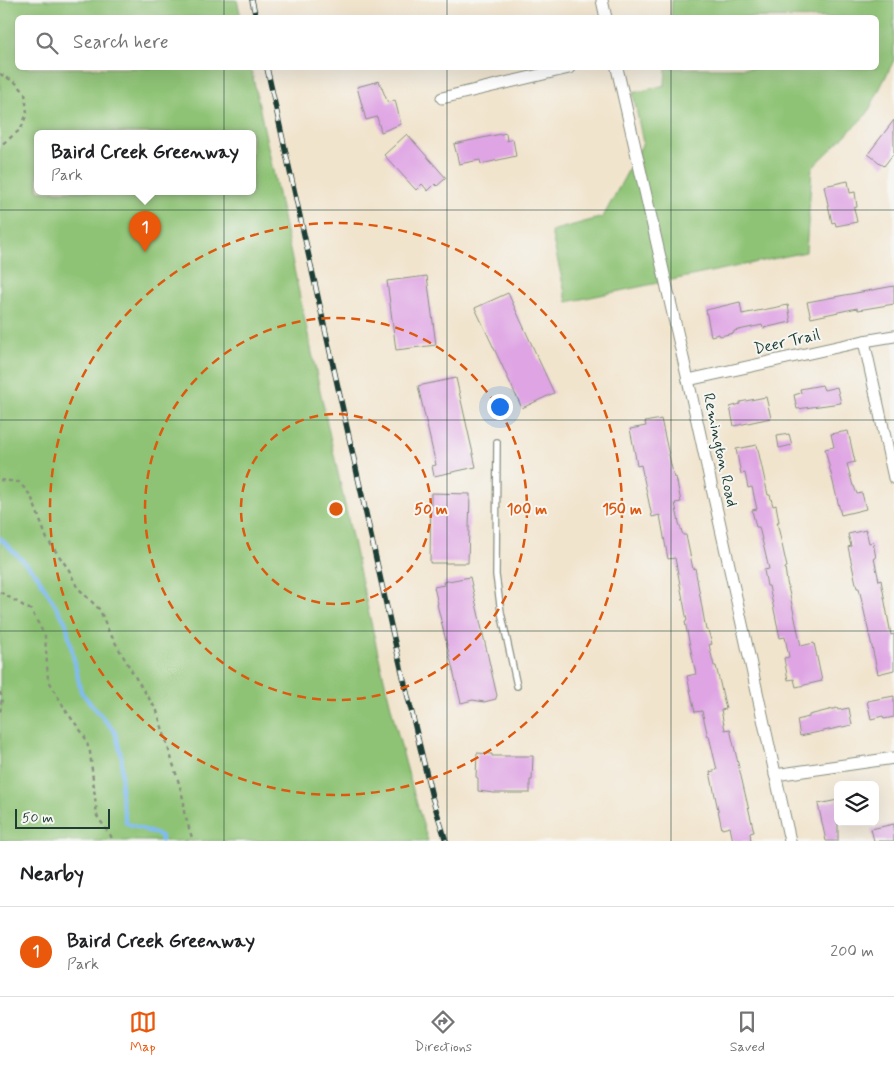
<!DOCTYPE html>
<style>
body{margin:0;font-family:Mynerve,sans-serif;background:#f2f2f2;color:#202124}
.controls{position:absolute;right:15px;bottom:15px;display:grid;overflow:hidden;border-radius:8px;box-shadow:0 5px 20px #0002}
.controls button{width:45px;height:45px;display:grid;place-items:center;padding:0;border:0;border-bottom:1px solid #e0e0e0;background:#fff;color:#202124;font:25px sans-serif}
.scale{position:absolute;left:15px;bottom:12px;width:95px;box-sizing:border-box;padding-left:5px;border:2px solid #1f3d34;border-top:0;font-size:14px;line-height:18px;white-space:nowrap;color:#1f3d34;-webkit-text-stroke:4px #f6f6f2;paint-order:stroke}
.you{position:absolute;left:499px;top:406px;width:18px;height:18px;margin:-12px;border:4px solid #fff;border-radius:50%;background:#1a73e8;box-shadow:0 0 0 8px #1a73e833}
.badge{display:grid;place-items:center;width:32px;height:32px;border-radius:50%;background:#ea580c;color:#fff;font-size:16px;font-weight:700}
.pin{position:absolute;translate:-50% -41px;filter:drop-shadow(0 1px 2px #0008)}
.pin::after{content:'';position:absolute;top:26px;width:18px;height:15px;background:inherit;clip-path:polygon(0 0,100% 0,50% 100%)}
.popup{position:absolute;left:34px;top:130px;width:222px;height:65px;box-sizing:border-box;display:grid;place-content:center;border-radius:8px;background:#fff;filter:drop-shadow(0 1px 4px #0005);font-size:16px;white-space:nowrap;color:#757577}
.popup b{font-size:19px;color:#202124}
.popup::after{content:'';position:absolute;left:50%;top:100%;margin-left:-10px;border:10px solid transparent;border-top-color:#fff}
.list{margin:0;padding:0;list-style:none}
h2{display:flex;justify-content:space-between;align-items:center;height:65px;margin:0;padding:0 20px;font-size:21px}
h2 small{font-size:16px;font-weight:400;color:#757577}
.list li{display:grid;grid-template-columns:32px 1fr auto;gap:15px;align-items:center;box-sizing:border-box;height:90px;padding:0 20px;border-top:1px solid #e0e0e0}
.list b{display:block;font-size:19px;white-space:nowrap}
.list p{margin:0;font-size:16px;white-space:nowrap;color:#757577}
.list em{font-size:16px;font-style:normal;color:#757577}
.icon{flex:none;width:28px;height:28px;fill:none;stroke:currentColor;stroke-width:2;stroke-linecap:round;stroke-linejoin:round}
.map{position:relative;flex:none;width:894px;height:841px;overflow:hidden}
.search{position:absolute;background:#fff;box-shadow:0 5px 20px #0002;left:15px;right:15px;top:15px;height:55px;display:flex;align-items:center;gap:12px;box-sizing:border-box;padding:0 18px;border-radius:8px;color:#757577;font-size:19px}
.sheet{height:155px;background:#fff}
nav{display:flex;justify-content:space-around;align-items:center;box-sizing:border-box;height:70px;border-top:1px solid #e0e0e0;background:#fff;font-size:14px;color:#757577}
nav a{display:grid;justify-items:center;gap:2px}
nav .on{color:#ea580c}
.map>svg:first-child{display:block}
.green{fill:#8ec375;stroke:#568054;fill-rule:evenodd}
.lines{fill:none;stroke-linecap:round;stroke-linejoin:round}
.stream{stroke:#80bbf2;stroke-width:4}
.building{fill:#dfa4e4}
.service-casing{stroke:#889080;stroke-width:8}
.minor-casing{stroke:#889080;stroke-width:13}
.path{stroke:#889080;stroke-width:2.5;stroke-dasharray:4 4;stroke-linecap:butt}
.service{stroke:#fff;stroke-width:5.5}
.minor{stroke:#fff;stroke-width:11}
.rail-casing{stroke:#1f3d34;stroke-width:5.5}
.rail{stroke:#f6f6f2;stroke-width:4;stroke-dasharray:11;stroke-linecap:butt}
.grid{fill:none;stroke:#1f3d34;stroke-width:1;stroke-opacity:0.55}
.ring{fill:none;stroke:#de580e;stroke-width:2.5;stroke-dasharray:9 6}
.labels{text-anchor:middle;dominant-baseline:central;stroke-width:4;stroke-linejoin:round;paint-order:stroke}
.street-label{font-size:16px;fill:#1f3d34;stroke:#f6f6f2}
.centre{fill:#de580e;stroke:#f6f6f2;stroke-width:2.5}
.ring-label{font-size:15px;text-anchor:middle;font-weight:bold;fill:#de580e;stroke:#f6f6f2;stroke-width:4;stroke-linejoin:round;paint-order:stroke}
</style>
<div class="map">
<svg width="894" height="841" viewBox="0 0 894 841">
<rect width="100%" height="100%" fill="#f6f6f2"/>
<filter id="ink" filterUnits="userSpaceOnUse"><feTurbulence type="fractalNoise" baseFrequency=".02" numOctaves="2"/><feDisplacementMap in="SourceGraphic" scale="10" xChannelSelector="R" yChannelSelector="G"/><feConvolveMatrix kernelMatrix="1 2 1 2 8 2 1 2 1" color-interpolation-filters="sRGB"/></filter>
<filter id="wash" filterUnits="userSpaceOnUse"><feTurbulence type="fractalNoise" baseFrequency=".0096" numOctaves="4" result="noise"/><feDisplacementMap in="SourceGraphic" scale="20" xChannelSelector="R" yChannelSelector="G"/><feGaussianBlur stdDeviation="1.12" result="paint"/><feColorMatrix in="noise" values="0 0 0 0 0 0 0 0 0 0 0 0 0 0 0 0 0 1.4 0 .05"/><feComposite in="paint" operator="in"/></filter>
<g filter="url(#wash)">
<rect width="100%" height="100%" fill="#f1e4cd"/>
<g class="green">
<path d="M0,0H237L241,17L18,18V68H251C284,221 316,374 350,528C373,633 396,738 428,841H0ZM38,133H252V191H38Z"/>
<polygon points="672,0 894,0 894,60 867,114 812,168 806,252 567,302 551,231 603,217 643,143 633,93 665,85 666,68 876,68 876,18 671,17"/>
</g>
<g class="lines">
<polyline class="stream" points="0,538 37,575 66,623 81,692 115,732 122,758 121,795 126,823 161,836 162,841"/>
</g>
<g id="blocks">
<g class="building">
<polygon points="379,81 388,103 395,100 401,124 381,132 377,117 366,120 357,87"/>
<polygon points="894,120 894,153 884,166 868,154"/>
<polygon points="506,133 507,141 513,139 516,156 481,164 480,160 459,164 454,144"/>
<polygon points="407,134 446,178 437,186 435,184 428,191 422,184 416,190 384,155"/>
<polygon points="848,181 850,193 855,192 857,207 854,208 857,222 836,226 835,222 832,223 824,186"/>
<polygon points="427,276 436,345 396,350 387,281"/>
<polygon points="894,286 894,304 858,310 857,308 811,318 807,302"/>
<polygon points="508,293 554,393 522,408 475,308"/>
<polygon points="740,302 742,314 788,305 791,322 763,328 762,325 734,331 734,333 720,336 719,334 711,336 706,310"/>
<polygon points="456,378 476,467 434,476 432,466 436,465 418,386"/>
<polygon points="822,385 824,390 837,387 841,403 797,409 794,395 801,393 800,389"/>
<polygon points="766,397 771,418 734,426 730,407 740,404 740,402"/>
<polygon points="661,419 674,478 676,477 681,502 675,503 679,523 683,535 686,535 693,569 695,568 706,630 708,630 712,644 709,645 714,666 716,666 726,709 721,710 725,730 730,729 754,832 750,833 751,841 733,841 730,827 722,829 710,772 717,770 709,736 708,737 702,711 695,712 687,676 696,674 685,622 687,621 675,558 668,559 660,515 652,517 641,465 637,466 635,454 630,429 646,426 645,422"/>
<polygon points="848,431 855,462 847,464 853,486 854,486 857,494 862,493 866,509 841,515 825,449 834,447 831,434"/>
<polygon points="789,434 792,445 779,448 777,436"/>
<polygon points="757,445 768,495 770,495 773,506 776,505 779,522 777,522 787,567 785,568 787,582 801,646 814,643 822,681 796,687 794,679 788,680 784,658 789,657 785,637 780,638 769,586 767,586 764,570 769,569 759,527 756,527 752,510 757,509 752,487 748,488 745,473 741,474 736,449"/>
<polygon points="431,493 470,494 468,563 430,563"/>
<polygon points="866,530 869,543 873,542 876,558 874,558 879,581 881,580 891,635 894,634 894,670 878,674 859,588 857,588 848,547 851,546 848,534"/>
<polygon points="470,577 497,696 496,697 496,699 484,702 473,700 461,703 437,604 438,604 434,587 444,585 443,582"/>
<polygon points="894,696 894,717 884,719 883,716 871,719 867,701"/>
<polygon points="837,708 838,710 849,708 852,725 800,736 797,720 809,717 809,715"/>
<polygon points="477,753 492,754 492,756 533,756 532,780 530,780 530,793 494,793 478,791 478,778 476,777"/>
<polygon points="838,800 838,841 826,841 818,804"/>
<polygon points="894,824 894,841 874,841 871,829"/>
</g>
</g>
</g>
<g filter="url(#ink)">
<use href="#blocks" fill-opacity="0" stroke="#889080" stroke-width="1"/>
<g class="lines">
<g class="service-casing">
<polyline id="service" points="497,442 496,575 501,612 517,686"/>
</g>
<g class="minor-casing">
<g id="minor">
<polyline points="602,0 606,18"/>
<polyline points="617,68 688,380 790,841"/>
<polyline points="442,98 569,68"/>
<polyline points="864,341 894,478"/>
<polyline points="688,380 864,341 894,336"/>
<polyline points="775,775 894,758"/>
</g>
</g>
<g class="path">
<polyline points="0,74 15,82 25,93 27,113 21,129 0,146"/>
<polyline points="0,480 19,482 31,496 47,539 69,570 77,587 100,610 108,630 134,675 157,711 181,790 184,803 184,812 193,841"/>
<polyline points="0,592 31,610 45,636 48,679 66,711 84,735 90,752 97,816 111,836 112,841"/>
<polyline points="0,692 2,698 0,712"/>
</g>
<use href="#service" class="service"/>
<use href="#minor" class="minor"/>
<g class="rail-casing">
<g id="rail">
<polyline points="252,0 256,18"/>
<polyline points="267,68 391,626 432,797 446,841"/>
</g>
</g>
<use href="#rail" class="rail"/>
</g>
</g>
<path class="grid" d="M224,0V18M447,0V18M671,0V18M224,68V841M447,68V841M671,68V841M0,210H894M0,420H894M0,631H894"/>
<g class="ring">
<circle cx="336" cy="509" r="95"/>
<circle cx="336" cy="509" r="191"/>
<circle cx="336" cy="509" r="286"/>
</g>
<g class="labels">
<g class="street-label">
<text transform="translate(787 342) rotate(-13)">Deer Trail</text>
<text transform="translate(720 450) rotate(78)">Remington Road</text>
</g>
</g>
<circle cx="336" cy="509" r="8" class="centre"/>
<g class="ring-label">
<text x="431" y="514">50 m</text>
<text x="527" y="514">100 m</text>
<text x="622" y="514">150 m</text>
</g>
</svg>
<div class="controls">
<button><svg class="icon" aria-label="layers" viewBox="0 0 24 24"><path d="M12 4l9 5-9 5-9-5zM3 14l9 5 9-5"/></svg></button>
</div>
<div class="scale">50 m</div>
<div class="you"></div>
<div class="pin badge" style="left:145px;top:252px">1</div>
<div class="popup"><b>Baird Creek Greenway</b>Park</div>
<div class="search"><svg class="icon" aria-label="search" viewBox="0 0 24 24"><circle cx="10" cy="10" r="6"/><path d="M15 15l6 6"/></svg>Search here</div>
</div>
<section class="sheet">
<h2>Nearby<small></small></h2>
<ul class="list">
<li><span class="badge">1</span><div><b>Baird Creek Greenway</b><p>Park</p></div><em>200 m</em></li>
</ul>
</section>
<nav>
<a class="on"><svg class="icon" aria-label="map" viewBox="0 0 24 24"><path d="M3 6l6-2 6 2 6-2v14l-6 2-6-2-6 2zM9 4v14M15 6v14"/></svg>Map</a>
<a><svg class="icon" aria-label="directions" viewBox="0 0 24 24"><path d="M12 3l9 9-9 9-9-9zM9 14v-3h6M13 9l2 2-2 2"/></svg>Directions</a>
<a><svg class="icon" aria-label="saved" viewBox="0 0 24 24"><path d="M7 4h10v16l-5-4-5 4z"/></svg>Saved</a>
</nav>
